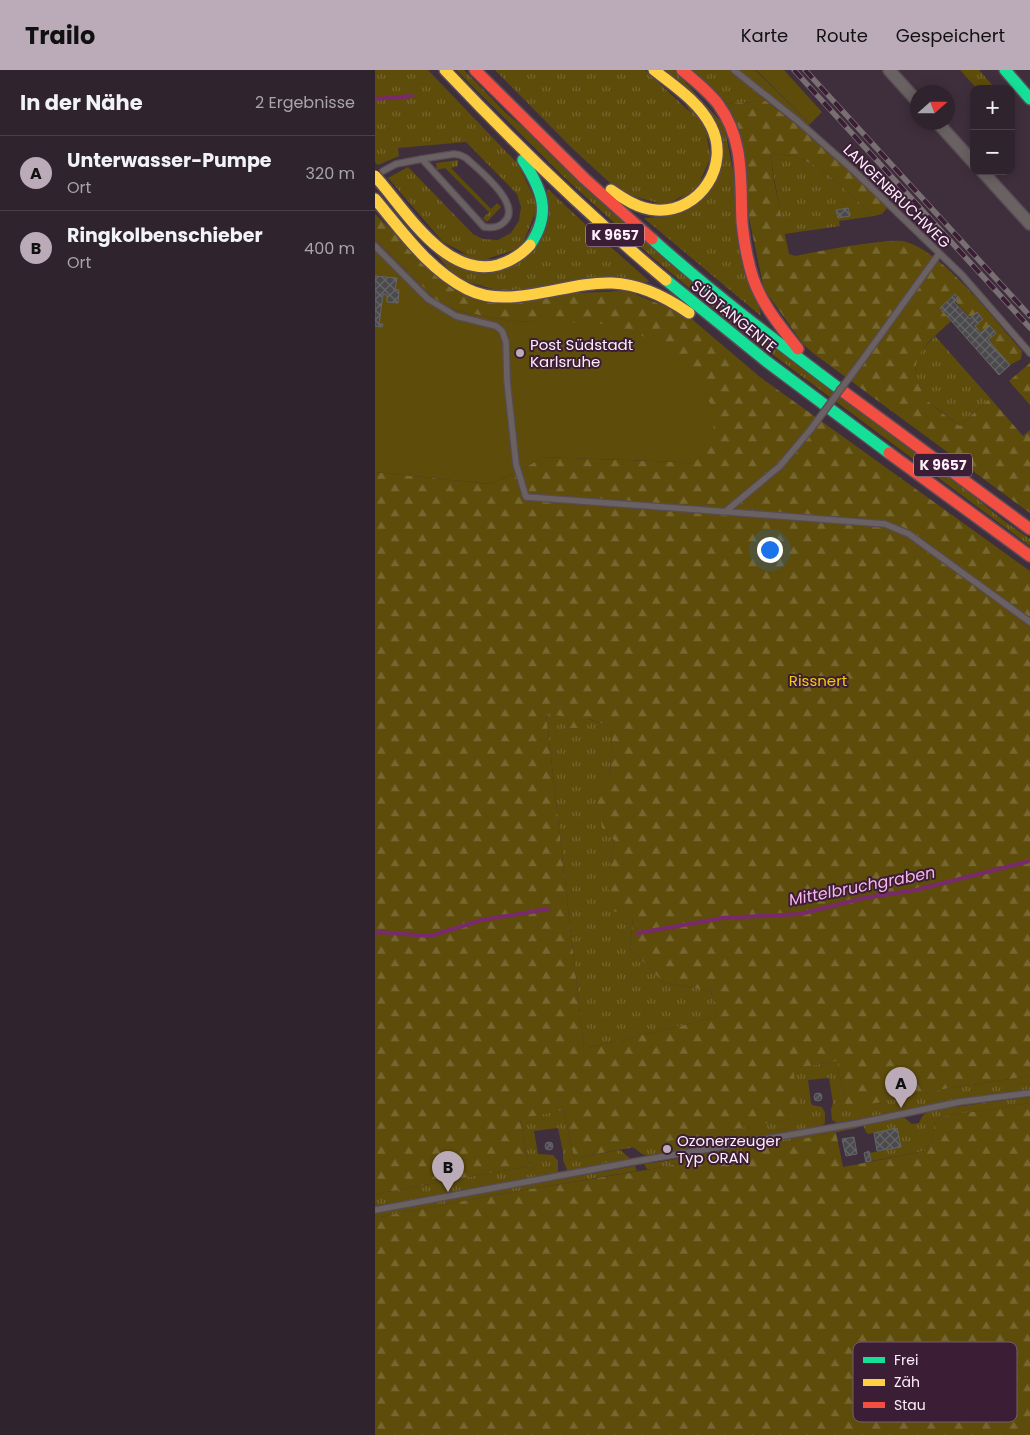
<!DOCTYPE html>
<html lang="de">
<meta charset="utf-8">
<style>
body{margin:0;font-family:Poppins,sans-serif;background:#372b35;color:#f1f3f6}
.controls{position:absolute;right:15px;top:15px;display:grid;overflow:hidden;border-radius:10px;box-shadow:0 2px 12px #0003}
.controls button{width:45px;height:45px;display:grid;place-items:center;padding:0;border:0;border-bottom:1px solid #4a4049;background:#2f232d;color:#f1f3f6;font:25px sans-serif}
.compass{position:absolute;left:535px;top:15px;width:45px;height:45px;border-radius:50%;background:#2f232d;box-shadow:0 2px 12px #0003;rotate:69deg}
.you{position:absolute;left:394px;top:479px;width:18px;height:18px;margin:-12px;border:4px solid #fff;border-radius:50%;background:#1a73e8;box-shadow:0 0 0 8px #1a73e833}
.badge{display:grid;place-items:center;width:32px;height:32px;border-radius:50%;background:#bbabb8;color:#111;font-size:16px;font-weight:700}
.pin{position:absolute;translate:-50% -41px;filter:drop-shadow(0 1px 2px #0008)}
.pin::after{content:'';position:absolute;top:26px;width:18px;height:15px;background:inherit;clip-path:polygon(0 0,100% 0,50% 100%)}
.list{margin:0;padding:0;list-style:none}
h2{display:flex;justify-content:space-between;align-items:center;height:65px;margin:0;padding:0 20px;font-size:21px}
h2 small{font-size:16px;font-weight:400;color:#a7a4aa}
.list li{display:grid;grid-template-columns:32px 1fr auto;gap:15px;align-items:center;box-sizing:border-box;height:75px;padding:0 20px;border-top:1px solid #4a4049}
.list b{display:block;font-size:19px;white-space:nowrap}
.list p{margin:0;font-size:16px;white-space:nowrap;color:#a7a4aa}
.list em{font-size:16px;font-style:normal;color:#a7a4aa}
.map{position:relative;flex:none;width:655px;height:1365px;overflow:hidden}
header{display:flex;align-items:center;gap:30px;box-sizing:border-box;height:70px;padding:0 25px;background:#bbabb8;color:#111}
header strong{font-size:24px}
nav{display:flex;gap:28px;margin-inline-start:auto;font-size:18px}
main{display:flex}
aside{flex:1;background:#2f232d}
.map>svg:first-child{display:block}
.grass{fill:url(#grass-tufts)}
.forest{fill:url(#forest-firs);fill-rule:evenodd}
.garden{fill:#5e4c0b}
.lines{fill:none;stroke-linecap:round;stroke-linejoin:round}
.stream{stroke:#782a6d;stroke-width:4}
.building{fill:url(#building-cross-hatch);stroke:#656566}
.lane-casing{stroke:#584b56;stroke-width:8}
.street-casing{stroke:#584b56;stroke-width:14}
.fast-casing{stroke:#584b56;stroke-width:14}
.slow-casing{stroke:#584b56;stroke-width:14}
.jam-casing{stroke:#584b56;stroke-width:14}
.lane{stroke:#6a6262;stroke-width:5.5}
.street{stroke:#6a6262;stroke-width:11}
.fast{stroke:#16e098;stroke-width:11}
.slow{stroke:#ffcf43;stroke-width:11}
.jam{stroke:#f24e42;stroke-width:11}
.rail-casing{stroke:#796f73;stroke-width:5.5}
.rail{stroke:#3b1e36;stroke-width:4;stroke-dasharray:11;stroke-linecap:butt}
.lane-bridge-casing{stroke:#584b56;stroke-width:8;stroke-linecap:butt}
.slow-bridge-casing{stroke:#584b56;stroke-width:14;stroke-linecap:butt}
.lane-bridge{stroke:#6a6262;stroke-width:5.5}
.slow-bridge{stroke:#ffcf43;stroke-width:11}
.poi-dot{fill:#bbabb8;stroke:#3b1e36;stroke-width:2}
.labels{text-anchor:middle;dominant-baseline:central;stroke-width:4;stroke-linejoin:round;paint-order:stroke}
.shield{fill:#3b1e36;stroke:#c4b0bf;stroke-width:1}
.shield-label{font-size:14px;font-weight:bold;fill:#feeefa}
.street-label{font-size:15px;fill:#feeefa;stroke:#3b1e36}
.poi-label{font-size:15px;fill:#feeefa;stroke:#3b1e36;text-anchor:start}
.park-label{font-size:15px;fill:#f6cc04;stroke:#3b1e36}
.water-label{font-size:16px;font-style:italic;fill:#f9b5eb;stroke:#3b1e36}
.key{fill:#3b1e36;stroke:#765c71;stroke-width:1}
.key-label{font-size:14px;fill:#feeefa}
</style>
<header>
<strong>Trailo</strong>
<nav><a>Karte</a><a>Route</a><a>Gespeichert</a></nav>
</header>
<main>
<aside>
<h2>In der Nähe<small>2 Ergebnisse</small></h2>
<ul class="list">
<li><span class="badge">A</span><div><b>Unterwasser-Pumpe</b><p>Ort</p></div><em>320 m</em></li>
<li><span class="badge">B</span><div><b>Ringkolbenschieber</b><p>Ort</p></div><em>400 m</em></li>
</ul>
</aside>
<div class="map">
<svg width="655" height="1365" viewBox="0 0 655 1365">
<defs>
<pattern id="grass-tufts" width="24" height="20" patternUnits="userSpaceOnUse" patternTransform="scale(1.25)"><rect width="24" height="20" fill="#5e4c0b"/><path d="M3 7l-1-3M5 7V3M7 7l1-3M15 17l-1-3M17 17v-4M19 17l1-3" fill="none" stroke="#76662f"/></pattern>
<pattern id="forest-firs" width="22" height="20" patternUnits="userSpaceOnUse" patternTransform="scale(1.25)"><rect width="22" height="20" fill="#5e4c0b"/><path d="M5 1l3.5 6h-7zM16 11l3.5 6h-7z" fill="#76662f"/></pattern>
<pattern id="building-cross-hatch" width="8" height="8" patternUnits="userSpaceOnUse" patternTransform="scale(1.25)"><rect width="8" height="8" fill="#4a494b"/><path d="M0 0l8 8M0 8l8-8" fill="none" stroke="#656466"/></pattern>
</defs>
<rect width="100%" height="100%" fill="#3f2f3c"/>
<g class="grass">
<polygon points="0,0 53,0 143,94 163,136 146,178 105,191 68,172 13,108 33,97 98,164 108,169 123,170 136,163 144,151 146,137 142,124 91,72 23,78 24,86 3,95 0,92"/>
<polygon points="81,0 89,0 131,43 628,450 655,469 655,476 369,263 278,188 190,108"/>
<polygon points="120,0 270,0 329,55 336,87 322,118 291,135 246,123 199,80"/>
<polygon points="288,0 299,0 349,55 386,246 270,149 269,148 285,147 347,90"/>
<polygon points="316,0 356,0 391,31 350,34"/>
<polygon points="363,0 380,0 435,54 430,58 388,19"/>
<polygon points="585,0 604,0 619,17 617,19 602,19"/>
<polygon points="395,84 419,86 446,98 499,146 464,151 465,156 409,164"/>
<polygon points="83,90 83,96 76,98 116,139 122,133 126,137 112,152 108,148 114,142 70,98 62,100 61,93"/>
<polygon points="173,119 212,156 273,210 274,212 126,221 82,209 55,177 140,194"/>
<polygon points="560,266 615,328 585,356 551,330 541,310 541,292 545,282"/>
<polygon points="171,642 189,647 213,649 237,657 235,708 227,757 240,771 234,799 234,822 258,847 255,878 289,913 336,921 342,947 209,979"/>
<polygon points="462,991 471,1038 569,1019 655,1006 655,1020 586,1030 462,1053 457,1050 456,1039 458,1033 454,1008 433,1010 436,1033 437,1035 447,1037 450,1043 450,1053 446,1056 274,1086 267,1084 258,1077 426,1047 417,999"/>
<path d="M655,1027V1033L564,1047L559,1055L557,1069L550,1081L496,1091L494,1083L526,1077L522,1059L493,1064L491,1062L488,1055L524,1048H530L537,1054L544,1053C549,1041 553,1042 564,1039Z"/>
<polygon points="189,1040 199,1088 245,1080 257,1090 193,1102 188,1090 188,1082 183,1058 159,1061 163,1084 178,1085 183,1091 183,1103 0,1137 0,1124 154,1096 145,1048"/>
<polygon points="482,1056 482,1058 277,1099 272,1099 269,1094 285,1092"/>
<polygon points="260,1096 262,1101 114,1126 0,1148 0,1142"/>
</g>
<g class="forest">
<path d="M391,31L428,60L474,100L512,138L507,144L499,146L446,98L419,86L395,84L400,116L414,184L420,186C445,181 471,176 496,173C506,172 517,170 527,171C566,178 620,251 647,281L646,289L635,295L613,270L621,263L614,255L606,262L600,256L608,248L602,242L595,248L580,231L584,228L580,224L565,238L576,251C556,270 529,288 546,319C547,322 549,326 551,329C558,337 576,349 585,356L615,328L648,366L655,360V443L438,283L428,274L389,219L350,34Z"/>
<path d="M0,144L75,217L202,223L252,221L312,245L385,307L655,501V1006L569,1019L471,1039L462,991L418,999L427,1047L199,1088L189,1040L145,1049L154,1096L0,1124V402L115,414L145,401L167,387L307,392L317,394L184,253L136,251L82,241L62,231L0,169ZM171,643L189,647L191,658H207L214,649L237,657L235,708L221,724L227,758L240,771L234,799V822L238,841L258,847L255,878L289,913L336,921L342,947L209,979Z"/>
<polygon points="655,293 655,335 634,311"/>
<polygon points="655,1033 655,1365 0,1365 0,1148 114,1126 277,1099 461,1062 468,1097 550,1081 557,1069 559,1055 564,1047"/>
</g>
<g class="garden">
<polygon points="381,0 409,0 447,42 435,54"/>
<polygon points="0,169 62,231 82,241 136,251 235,254 270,267 311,299 327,319 339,340 338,375 317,394 307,392 167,387 145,401 115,414 0,402"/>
</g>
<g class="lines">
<g class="stream">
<polyline points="0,29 37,26"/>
<polyline points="263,863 348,848 425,844 489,828 541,820 655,791"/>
<polyline points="0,864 4,862 55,866 107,850 173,839"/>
</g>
</g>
<g class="building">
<polygon points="473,138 475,146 463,148 461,140"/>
<polygon points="0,206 22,208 20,219 24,220 23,233 12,232 12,225 8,224 4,254 8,254 7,257 0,256"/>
<polygon points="580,224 584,228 579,232 595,249 602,242 608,249 600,256 606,263 614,255 621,263 613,270 635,295 624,305 565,238"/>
<circle cx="443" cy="1027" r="4"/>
<polygon points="522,1058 526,1077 502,1081 499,1063"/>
<polygon points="479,1067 482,1084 471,1086 467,1069"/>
<circle cx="174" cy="1076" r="4"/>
<polygon points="494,1081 496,1091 491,1092 489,1083"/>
</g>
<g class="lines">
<g class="lane-casing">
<g id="lane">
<polyline points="359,0 423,51 478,100 587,205 655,283"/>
<path d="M79,84L85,85L91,88C103,99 150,136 128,153C123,158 116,158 109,157L47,89Z"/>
<polyline points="8,101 21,94 47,89"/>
<path d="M0,176L53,229L81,246L121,256L127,261L131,272L132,311L141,394L151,427C271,436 390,444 510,454L534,464L655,552"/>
<polyline points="483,296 564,184"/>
<polyline points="351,441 405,396 436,359"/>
<polyline points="0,1140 263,1091 484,1053 584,1032 655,1023"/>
</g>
</g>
<g class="street-casing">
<g id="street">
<polyline points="514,0 542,31"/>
<polyline points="562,52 599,93"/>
<polyline points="607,101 655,154"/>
</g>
</g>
<g class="fast-casing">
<g id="fast">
<polyline points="630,0 655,29"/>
<path d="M148,90C167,120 177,143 155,175"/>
<path d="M277,169C337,223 402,272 466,320"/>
<polyline points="291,210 391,291 514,383"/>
</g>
</g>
<g class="slow-casing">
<g id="slow">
<path d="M70,0C140,74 213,145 291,210"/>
<path d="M6,113C34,146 73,208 123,195C136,191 146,185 155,175"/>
<path d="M236,120C249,129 264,139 281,140C325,143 356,95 336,56C324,32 299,16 279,0"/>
<path d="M0,129C27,161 53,199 92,219C135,241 191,211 237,213C266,214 291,227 314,243"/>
</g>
</g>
<g class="jam-casing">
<g id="jam">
<polyline points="100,0 210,109 277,169"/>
<path d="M307,0C320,11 333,21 343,34C370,71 365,110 367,152C369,171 372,190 378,208C387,235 406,257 423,279"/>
<polyline points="466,320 655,459"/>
<polyline points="514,383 655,486"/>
</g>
</g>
<use href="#lane" class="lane"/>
<use href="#street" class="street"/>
<use href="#fast" class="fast"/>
<use href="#slow" class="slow"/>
<use href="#jam" class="jam"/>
<g class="rail-casing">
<g id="rail">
<polyline points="419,0 655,258"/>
<polyline points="430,0 655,246"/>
</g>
</g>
<use href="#rail" class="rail"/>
<g class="lane-bridge-casing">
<polyline id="lane-bridge" points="436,359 483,296"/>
</g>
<g class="slow-bridge-casing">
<polyline id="slow-bridge" points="0,106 6,113"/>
</g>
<use href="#lane-bridge" class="lane-bridge"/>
<use href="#slow-bridge" class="slow-bridge"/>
</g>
<g class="poi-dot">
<circle cx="145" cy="283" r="5"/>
<circle cx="292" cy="1079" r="5"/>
</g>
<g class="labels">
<g class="shield">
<rect x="211" y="153.5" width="58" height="23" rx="4"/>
<rect x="539" y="383.5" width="58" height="23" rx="4"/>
</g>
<g class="shield-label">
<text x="240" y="165">K 9657</text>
<text x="568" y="395">K 9657</text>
</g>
<g class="street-label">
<text transform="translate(522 126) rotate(44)">LANGENBRUCHWEG</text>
<text transform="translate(359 246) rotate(39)">SÜDTANGENTE</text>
</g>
<g class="poi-label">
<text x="155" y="274">Post Südstadt<tspan x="155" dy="17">Karlsruhe</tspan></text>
<text x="302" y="1070">Ozonerzeuger<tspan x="302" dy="17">Typ ORAN</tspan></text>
</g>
<g class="park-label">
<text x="443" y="610">Rissnert</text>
</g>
<g class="water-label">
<text transform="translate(487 816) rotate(-11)">Mittelbruchgraben</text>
</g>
</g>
<rect x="478" y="1272" width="164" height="80" rx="8" class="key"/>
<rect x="488" y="1287" width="22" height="6" fill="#16e098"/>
<rect x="488" y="1309" width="22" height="7" fill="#ffcf43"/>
<rect x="488" y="1332" width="22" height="6" fill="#f24e42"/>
<g class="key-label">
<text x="519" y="1295">Frei</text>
<text x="519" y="1317">Zäh</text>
<text x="519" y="1340">Stau</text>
</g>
</svg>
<div class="controls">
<button>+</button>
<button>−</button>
</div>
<svg class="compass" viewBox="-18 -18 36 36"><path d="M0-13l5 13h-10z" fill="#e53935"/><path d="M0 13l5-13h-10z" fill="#a7a4aa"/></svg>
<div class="you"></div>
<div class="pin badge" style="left:526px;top:1038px">A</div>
<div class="pin badge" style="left:73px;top:1122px">B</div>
</div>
</main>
